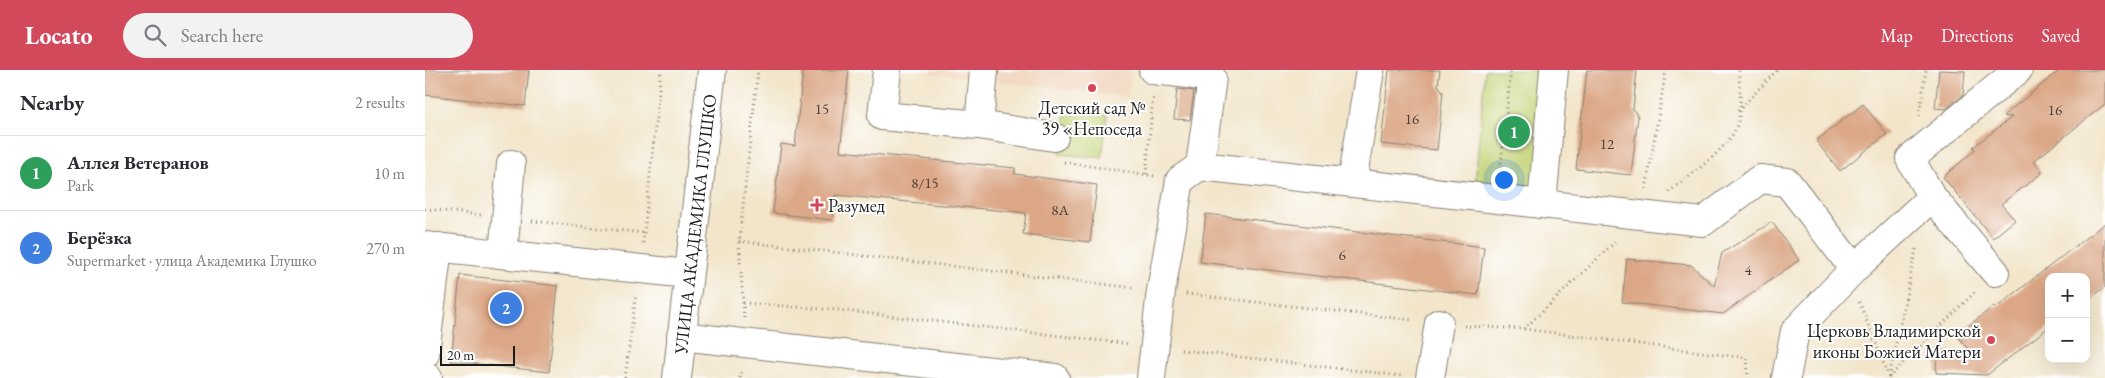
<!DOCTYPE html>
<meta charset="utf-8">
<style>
body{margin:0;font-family:"EB Garamond",serif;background:#f2f2f3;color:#2b2b33}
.controls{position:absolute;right:15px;bottom:15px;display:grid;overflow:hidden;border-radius:10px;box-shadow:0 5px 20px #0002}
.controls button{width:45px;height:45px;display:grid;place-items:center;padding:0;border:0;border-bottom:1px solid #e1e1e2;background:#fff;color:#2b2b33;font:25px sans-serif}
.scale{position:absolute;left:15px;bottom:12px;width:75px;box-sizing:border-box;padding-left:5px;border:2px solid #1c1c1c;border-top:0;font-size:14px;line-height:18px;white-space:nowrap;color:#1c1c1c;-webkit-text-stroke:4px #fff;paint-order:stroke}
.you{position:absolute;left:1078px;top:109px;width:18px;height:18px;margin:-12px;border:4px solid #fff;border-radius:50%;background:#1a73e8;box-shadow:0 0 0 8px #1a73e833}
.badge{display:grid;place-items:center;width:32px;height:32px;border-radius:50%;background:#d1495b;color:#fff;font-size:16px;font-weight:700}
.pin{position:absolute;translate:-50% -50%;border:2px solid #fff;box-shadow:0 1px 5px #0006}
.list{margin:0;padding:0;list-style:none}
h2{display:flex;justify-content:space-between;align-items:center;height:65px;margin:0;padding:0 20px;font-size:21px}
h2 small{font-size:16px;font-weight:400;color:#7c7c81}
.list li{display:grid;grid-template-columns:32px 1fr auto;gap:15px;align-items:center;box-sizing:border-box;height:75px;padding:0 20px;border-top:1px solid #e1e1e2}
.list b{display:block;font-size:19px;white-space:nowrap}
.list p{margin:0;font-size:16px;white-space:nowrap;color:#7c7c81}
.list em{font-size:16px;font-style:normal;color:#7c7c81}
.icon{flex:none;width:28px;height:28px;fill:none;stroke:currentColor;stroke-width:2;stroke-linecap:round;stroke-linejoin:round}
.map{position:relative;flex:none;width:1680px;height:308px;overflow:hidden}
header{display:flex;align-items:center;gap:30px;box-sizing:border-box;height:70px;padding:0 25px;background:#d1495b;color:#fff}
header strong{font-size:24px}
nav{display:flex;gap:28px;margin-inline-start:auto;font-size:18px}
.search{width:350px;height:45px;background:#f2f2f3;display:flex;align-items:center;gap:12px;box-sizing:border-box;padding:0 18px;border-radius:28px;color:#7c7c81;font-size:19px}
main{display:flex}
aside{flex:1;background:#fff}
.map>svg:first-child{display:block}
.built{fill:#f1d5bd}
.green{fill:#c3d274;stroke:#707748}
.building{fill:#dba786}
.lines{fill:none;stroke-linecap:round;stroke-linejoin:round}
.minor-casing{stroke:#878073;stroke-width:30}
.path{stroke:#878073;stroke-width:3;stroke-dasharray:1 4;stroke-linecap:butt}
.minor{stroke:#fff;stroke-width:28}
.poi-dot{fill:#d1495b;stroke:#fff;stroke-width:2}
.labels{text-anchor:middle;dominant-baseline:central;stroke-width:4;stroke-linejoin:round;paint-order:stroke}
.number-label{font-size:15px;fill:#4c3f36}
.poi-label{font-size:18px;fill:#1c1c1c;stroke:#fff}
.street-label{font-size:18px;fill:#1c1c1c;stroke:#fff}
</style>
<header>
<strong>Locato</strong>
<div class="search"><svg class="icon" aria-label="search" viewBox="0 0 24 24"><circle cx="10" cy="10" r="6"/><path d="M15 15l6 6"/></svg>Search here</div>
<nav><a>Map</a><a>Directions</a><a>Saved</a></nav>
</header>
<main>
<aside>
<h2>Nearby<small>2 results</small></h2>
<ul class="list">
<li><span class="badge" style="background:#2e9e5b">1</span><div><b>Аллея Ветеранов</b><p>Park</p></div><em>10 m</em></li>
<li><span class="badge" style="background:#3f7fe0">2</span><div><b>Берёзка</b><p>Supermarket · улица Академика Глушко</p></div><em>270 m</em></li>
</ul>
</aside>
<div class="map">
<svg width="1680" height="308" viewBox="0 0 1680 308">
<rect width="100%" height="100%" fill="#fff"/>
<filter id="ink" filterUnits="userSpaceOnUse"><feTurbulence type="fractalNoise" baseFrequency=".02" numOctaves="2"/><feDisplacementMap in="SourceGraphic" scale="10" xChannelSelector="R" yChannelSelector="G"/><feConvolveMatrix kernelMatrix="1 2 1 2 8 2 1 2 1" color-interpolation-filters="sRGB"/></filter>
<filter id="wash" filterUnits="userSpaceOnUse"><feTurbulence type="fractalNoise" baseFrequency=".0096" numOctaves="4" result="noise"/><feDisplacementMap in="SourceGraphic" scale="20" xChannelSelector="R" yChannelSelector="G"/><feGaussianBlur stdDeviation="1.12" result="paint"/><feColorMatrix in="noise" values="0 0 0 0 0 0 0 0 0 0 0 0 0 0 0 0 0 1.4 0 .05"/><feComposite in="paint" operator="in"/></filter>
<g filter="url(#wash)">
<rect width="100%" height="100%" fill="#f2e5ca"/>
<polygon class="built" points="507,0 706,0 703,27 507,3"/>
<g class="green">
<polygon points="1060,0 1130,0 1117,132 1049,125"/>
<polygon points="641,40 682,45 677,88 635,84"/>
</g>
<g id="blocks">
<g class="building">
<polygon points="0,0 104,0 100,36 0,25"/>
<polygon points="378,0 424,0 415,81 590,98 590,104 672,115 665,172 598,164 601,143 410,125 407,150 348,143 356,74 370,76"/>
<polygon points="964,0 1015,0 1013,15 1018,22 1012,80 956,74"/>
<polygon points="1162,0 1212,0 1208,39 1213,46 1206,105 1151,99"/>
<polygon points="1514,0 1540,1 1538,25 1521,39 1510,38"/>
<polygon points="1635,0 1680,0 1680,34 1609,91 1617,103 1576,134 1590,150 1568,168 1518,107 1550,80 1548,77 1587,47 1578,46"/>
<polygon points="752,19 769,21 765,50 749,49"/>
<polygon points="1438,34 1462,64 1415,101 1391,71"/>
<polygon points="781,144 1059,177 1053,225 775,192"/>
<polygon points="1347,152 1374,190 1298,244 1197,232 1202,189 1266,195 1289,216 1297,183"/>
<polygon points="1680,153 1680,217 1661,232 1661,207 1624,207 1624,257 1562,305 1511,303 1512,282 1546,283 1532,265 1569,236 1571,238"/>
<polygon points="35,205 133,216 124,302 26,291"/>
</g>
</g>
</g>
<g filter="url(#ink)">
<use href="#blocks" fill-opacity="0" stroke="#878073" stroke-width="1"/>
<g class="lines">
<g class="minor-casing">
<g id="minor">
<polyline points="462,0 457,46 554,55 629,67"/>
<polyline points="728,0 755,3"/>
<polyline points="755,0 755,3 787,8 775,96"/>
<polyline points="554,55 559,0"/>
<polyline points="927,113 945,0"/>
<polyline points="1507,127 1570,202"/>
<polyline points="1117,134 1129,0"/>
<polyline points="0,176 263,204"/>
<polyline points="78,184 86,94"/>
<polyline points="1429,199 1507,127 1485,89 1593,0"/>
<polyline points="256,266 630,308"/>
<polyline points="0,284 13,177"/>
<polyline points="0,308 3,308"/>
<path id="s1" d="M252,308L287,0"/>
<polyline points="726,308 736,221 755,110 775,96 1278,152 1335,109 1362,112 1429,199 1370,261 1361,308"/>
<polyline points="1005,308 1014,253"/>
</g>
</g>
<g class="path">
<polyline points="1313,41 1352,0"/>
<polyline points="1494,46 1501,0"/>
<polyline points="639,92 729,106"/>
<polyline points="1075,103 1086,0"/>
<polyline points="721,104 728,26"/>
<polyline points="1221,119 1241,0"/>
<path d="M1244,122C1263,106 1302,80 1311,58C1318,41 1314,17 1314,0"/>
<polyline points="0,139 56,145"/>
<polyline points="107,151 219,163"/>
<polyline points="314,171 710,218"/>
<polyline points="218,173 236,0"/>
<polyline points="1491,179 1464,307 1552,220"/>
<polyline points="761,224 988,250"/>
<polyline points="1434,232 1464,307"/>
<polyline points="318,233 413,240 705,274"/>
<polyline points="319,248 314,171 333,0"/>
<polyline points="1039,256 1099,259 1322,288 1323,308"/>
<polyline points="1099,259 1192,170"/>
<polyline points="756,280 978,306"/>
<polyline points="200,308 211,224"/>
<polyline points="315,308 317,299"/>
</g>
<use href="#minor" class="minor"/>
</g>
</g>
<g class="poi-dot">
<circle cx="667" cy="18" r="5"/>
<path d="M389.5 127.5h5v5h5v5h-5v5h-5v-5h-5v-5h5z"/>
<circle cx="1566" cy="270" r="5"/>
</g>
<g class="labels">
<g class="number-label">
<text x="397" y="38">15</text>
<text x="1630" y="39">16</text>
<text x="987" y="48">16</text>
<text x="1182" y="73">12</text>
<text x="500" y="112">8/15</text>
<text x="635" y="139">8А</text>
<text x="917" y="184">6</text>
<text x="1323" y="199">4</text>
</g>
<g class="poi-label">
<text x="667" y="37">Детский сад №<tspan x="667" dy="21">39 «Непоседа</tspan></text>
<text x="403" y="135" text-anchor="start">Разумед</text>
<text x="1556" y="260" text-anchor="end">Церковь Владимирской<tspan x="1556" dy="21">иконы Божией Матери</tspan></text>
</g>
<g class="street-label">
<text stroke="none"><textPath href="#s1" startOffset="155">УЛИЦА АКАДЕМИКА ГЛУШКО</textPath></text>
</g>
</g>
</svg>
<div class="controls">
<button>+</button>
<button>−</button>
</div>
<div class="scale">20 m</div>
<div class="you"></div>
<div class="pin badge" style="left:1089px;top:62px;background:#2e9e5b">1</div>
<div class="pin badge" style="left:81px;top:238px;background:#3f7fe0">2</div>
</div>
</main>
